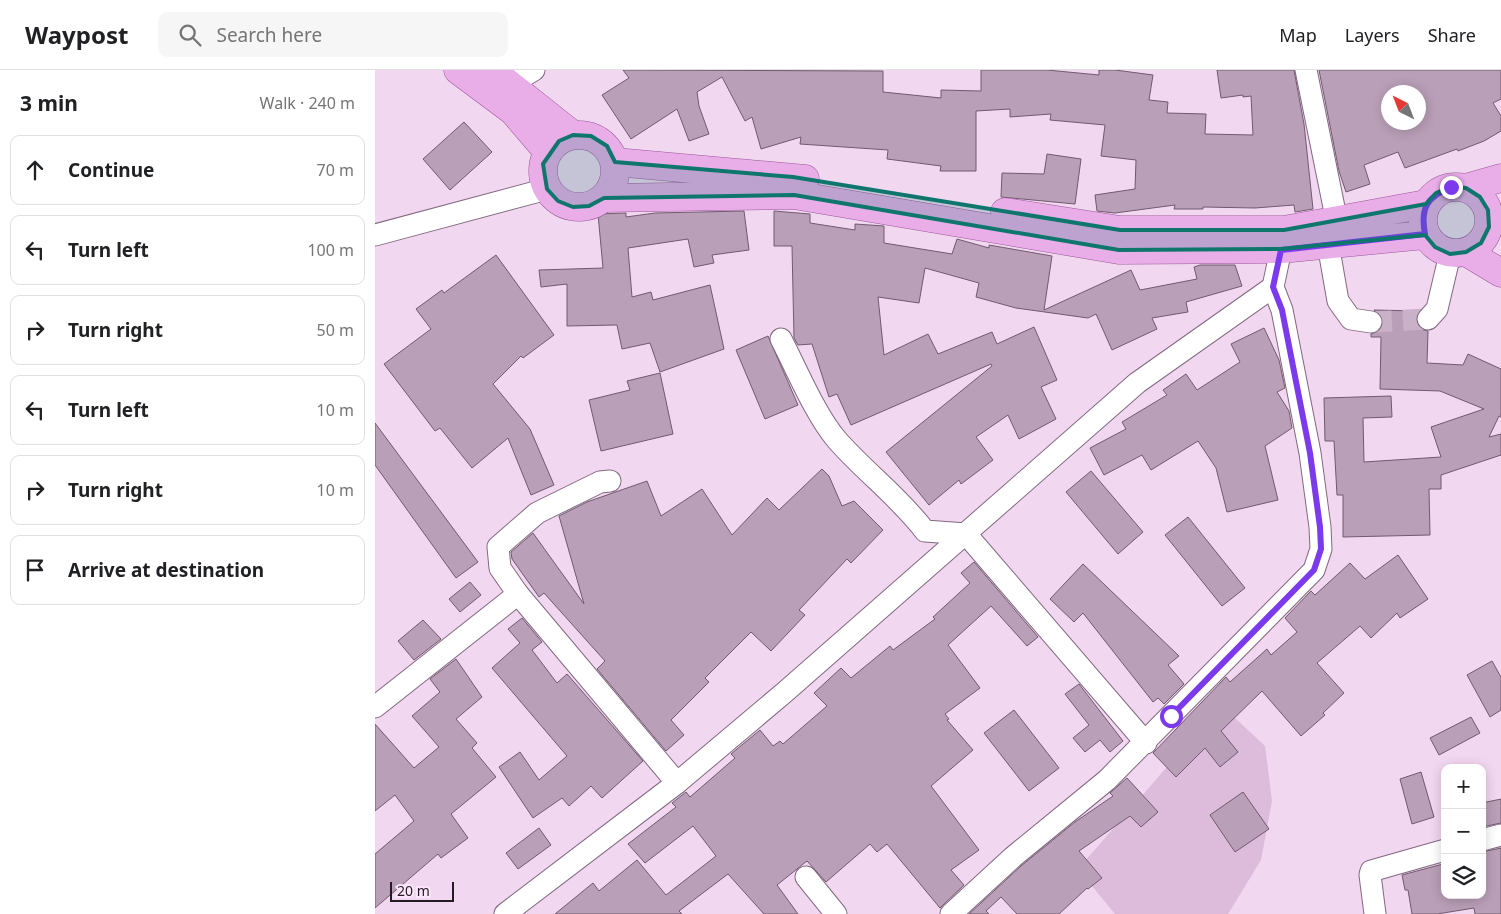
<!DOCTYPE html>
<meta charset="utf-8">
<style>
body{margin:0;font-family:"Noto Sans",sans-serif;background:#f6f6f6;color:#202124}
.controls{position:absolute;right:15px;bottom:15px;display:grid;overflow:hidden;border-radius:10px;box-shadow:0 2px 12px #0003}
.controls button{width:45px;height:45px;display:grid;place-items:center;padding:0;border:0;border-bottom:1px solid #e0e0e0;background:#fff;color:#202124;font:25px sans-serif}
.compass{position:absolute;left:1006px;top:15px;width:45px;height:45px;border-radius:50%;background:#fff;box-shadow:0 2px 12px #0003;rotate:318deg}
.scale{position:absolute;left:15px;bottom:12px;width:64px;box-sizing:border-box;padding-left:5px;border:2px solid #251b24;border-top:0;font-size:14px;line-height:18px;white-space:nowrap;color:#251b24;-webkit-text-stroke:4px #fce6fb;paint-order:stroke}
.stop{position:absolute;width:15px;height:15px;margin:-11px;border:4px solid #7c3aed;border-radius:50%;background:#fff}
.stop.end{background:#7c3aed;border-color:#fff;box-shadow:0 1px 5px #0008}
.list{margin:0;padding:0;list-style:none}
h2{display:flex;justify-content:space-between;align-items:center;height:65px;margin:0;padding:0 20px;font-size:21px}
h2 small{font-size:16px;font-weight:400;color:#757577}
.list li{display:grid;grid-template-columns:32px 1fr auto;gap:15px;align-items:center;box-sizing:border-box;height:70px;margin:0 10px 10px;padding:0 10px;border:1px solid #e0e0e0;border-radius:10px}
.list b{display:block;font-size:19px;white-space:nowrap}
.list em{font-size:16px;font-style:normal;color:#757577}
.icon{flex:none;width:28px;height:28px;fill:none;stroke:currentColor;stroke-width:2;stroke-linecap:round;stroke-linejoin:round}
.map{position:relative;flex:none;width:1126px;height:844px;overflow:hidden}
header{display:flex;align-items:center;gap:30px;box-sizing:border-box;height:70px;padding:0 25px;background:#fff;border-bottom:1px solid #e0e0e0}
header strong{font-size:24px}
nav{display:flex;gap:28px;margin-inline-start:auto;font-size:18px}
.search{width:350px;height:45px;background:#f6f6f6;display:flex;align-items:center;gap:12px;box-sizing:border-box;padding:0 18px;border-radius:10px;color:#757577;font-size:19px}
main{display:flex}
aside{flex:1;background:#fff}
.map>svg:first-child{display:block}
.green{fill:#dcbbdb}
.building{fill:#b99fb7;stroke:#715a70;fill-rule:evenodd}
.lines{fill:none;stroke-linecap:round;stroke-linejoin:round}
.minor-tunnel{stroke:#c9b1c7;stroke-width:21;stroke-dasharray:21 11;stroke-linecap:butt}
.minor-casing{stroke:#816980;stroke-width:23}
.major-casing{stroke:#9b579a;stroke-width:29}
.minor{stroke:#fff;stroke-width:21}
.major{stroke:#e9ade8;stroke-width:28}
.route{stroke:#7c3aed;stroke-width:6}
.marked{fill:#0f766e;fill-opacity:0.2;stroke:#0f766e;stroke-width:4;stroke-linejoin:round}
</style>
<header>
<strong>Waypost</strong>
<div class="search"><svg class="icon" aria-label="search" viewBox="0 0 24 24"><circle cx="10" cy="10" r="6"/><path d="M15 15l6 6"/></svg>Search here</div>
<nav><a>Map</a><a>Layers</a><a>Share</a></nav>
</header>
<main>
<aside>
<h2>3 min<small>Walk · 240 m</small></h2>
<ul class="list">
<li><svg class="icon" aria-label="ahead" viewBox="0 0 24 24"><path d="M12 20V5M6 11l6-6 6 6"/></svg><div><b>Continue</b></div><em>70 m</em></li>
<li><svg class="icon" aria-label="left" viewBox="0 0 24 24"><path d="M17 20v-9H6M10 6l-5 5 5 5"/></svg><div><b>Turn left</b></div><em>100 m</em></li>
<li><svg class="icon" aria-label="right" viewBox="0 0 24 24"><path d="M7 20v-9h11M14 6l5 5-5 5"/></svg><div><b>Turn right</b></div><em>50 m</em></li>
<li><svg class="icon" aria-label="left" viewBox="0 0 24 24"><path d="M17 20v-9H6M10 6l-5 5 5 5"/></svg><div><b>Turn left</b></div><em>10 m</em></li>
<li><svg class="icon" aria-label="right" viewBox="0 0 24 24"><path d="M7 20v-9h11M14 6l5 5-5 5"/></svg><div><b>Turn right</b></div><em>10 m</em></li>
<li><svg class="icon" aria-label="arrive" viewBox="0 0 24 24"><path d="M6 21V4h12l-3 4 3 4H6"/></svg><div><b>Arrive at destination</b></div></li>
</ul>
</aside>
<div class="map">
<svg width="1126" height="844" viewBox="0 0 1126 844">
<rect width="100%" height="100%" fill="#f2d7f0"/>
<polygon class="green" points="846,635 890,676 897,731 886,790 853,844 740,844 703,799"/>
<g class="building">
<polygon points="248,0 508,1 508,22 566,28 566,20 606,21 606,0 672,0 724,5 724,0 740,0 778,5 774,30 793,32 792,43 831,44 830,64 878,65 876,26 868,27 868,25 846,28 842,0 919,0 929,54 938,139 920,142 919,135 880,138 828,137 828,139 799,139 800,135 740,143 722,141 720,125 760,119 761,90 726,86 730,55 675,50 676,44 635,47 635,39 601,41 601,101 565,101 566,96 512,89 513,80 425,74 426,67 386,79 377,47 370,51 347,7 322,22 324,36 334,64 314,71 302,39 256,69 227,25 254,8"/>
<path d="M944,0H1126V29L1118,33L1126,46V61L1109,71L1083,81L1082,79L1030,98L1023,82L989,95L995,114L971,122L964,101ZM1014,22H1044V52H1014Z"/>
<polygon points="89,52 117,82 75,120 48,89"/>
<polygon points="672,84 706,89 700,134 626,127 627,103 669,104"/>
<polygon points="369,141 374,180 337,185 339,193 319,197 313,169 253,178 257,227 276,222 278,230 335,215 349,279 285,302 275,273 247,279 242,255 192,256 192,214 166,217 164,200 228,198 223,144 251,143 251,147 280,143"/>
<polygon points="399,141 435,144 435,153 480,160 480,154 509,156 509,173 577,184 582,169 614,178 614,175 677,186 669,240 756,200 765,220 822,209 819,197 825,195 860,195 867,216 811,232 813,242 777,248 782,259 737,280 721,244 713,248 641,238 601,227 604,213 550,198 544,233 503,227 509,285 553,264 563,284 617,262 622,274 659,257 682,310 666,317 681,349 644,369 633,345 601,367 618,390 586,414 584,410 554,435 511,382 617,296 616,294 476,355 462,324 454,327 437,274 423,275 419,268 417,176 399,176"/>
<polygon points="121,185 179,265 148,288 146,286 118,314 155,359 179,415 156,425 133,368 97,398 65,358 60,361 9,294 56,259 41,239 67,220 69,223"/>
<polygon points="999,240 1043,241 1041,253 1045,259 1053,261 1052,293 1088,295 1093,284 1126,299 1126,347 1124,346 1114,367 1126,364 1126,385 1066,405 1066,419 1054,419 1055,465 968,467 968,425 962,425 959,371 950,371 949,328 1016,326 1017,347 988,348 989,392 1066,387 1056,357 1109,339 1065,321 1005,319 1006,267 996,267 996,264 1005,260 1008,253 1007,247"/>
<polygon points="889,258 904,290 910,318 902,322 914,341 917,358 890,376 903,430 852,442 841,398 823,371 776,400 767,385 729,405 715,378 751,359 747,352 792,325 788,320 811,304 822,320 865,292 856,274"/>
<polygon points="393,266 423,335 390,349 361,280"/>
<polygon points="285,303 298,364 226,381 214,330 255,320 252,311"/>
<polygon points="0,353 103,492 81,508 0,395"/>
<polygon points="447,399 454,406 467,436 479,431 508,460 476,493 472,489 424,540 430,545 396,581 376,562 330,608 334,612 296,650 309,665 291,681 222,599 230,591 169,523 164,527 137,489 136,482 158,463 209,534 184,446 212,432 272,411 286,446 327,419 357,465 392,428 404,440"/>
<polygon points="716,401 768,462 743,484 691,422"/>
<polygon points="813,447 870,518 847,536 790,465"/>
<polygon points="1023,485 1053,529 1025,548 1022,543 996,568 985,556 942,593 969,623 948,643 950,645 926,666 887,621 846,661 863,682 845,697 830,678 801,707 778,683 851,607 855,612 892,579 896,585 922,562 910,548 936,521 940,525 975,493 990,509"/>
<polygon points="599,492 663,567 652,576 616,536 573,575 605,618 570,644 574,649 572,650 598,680 556,716 604,780 576,800 589,815 565,838 512,774 502,782 495,774 451,812 432,791 402,815 423,844 389,844 353,804 304,841 307,844 180,844 218,813 224,821 262,790 291,825 341,786 318,756 270,793 253,774 301,737 297,733 311,722 315,727 360,688 356,684 385,660 398,676 405,671 408,674 452,636 439,623 466,598 476,608 515,576 518,580 560,549 558,547 595,513 586,503"/>
<polygon points="708,494 804,586 793,595 809,614 789,634 783,628 778,632 708,543 699,552 675,529"/>
<polygon points="95,512 106,525 85,542 74,529"/>
<polygon points="147,548 167,572 157,580 182,613 192,604 268,691 227,728 216,716 194,736 187,728 158,748 124,697 145,682 164,710 192,686 117,598 145,573 133,559"/>
<polygon points="48,550 66,569 39,590 23,571"/>
<polygon points="81,589 107,627 81,649 102,673 97,678 121,707 76,744 93,768 66,788 63,784 0,838 0,784 39,751 20,725 0,741 0,654 39,698 64,677 37,646 65,622 55,609"/>
<polygon points="1117,591 1126,607 1126,640 1115,647 1092,605"/>
<polygon points="704,614 748,671 735,682 725,670 710,682 698,668 714,655 690,624"/>
<polygon points="639,640 684,698 654,721 609,663"/>
<polygon points="1096,647 1105,663 1064,685 1055,668"/>
<polygon points="1046,702 1059,747 1037,754 1025,709"/>
<polygon points="752,708 783,742 766,757 755,746 704,781 727,808 713,819 712,818 684,844 642,844 626,827 611,841 614,844 594,844 646,796 700,752 738,726 735,723"/>
<polygon points="868,722 894,759 860,782 835,745"/>
<polygon points="1126,729 1126,753 1107,757 1107,733"/>
<polygon points="164,758 176,775 143,799 131,783"/>
<polygon points="1126,778 1126,844 1100,844 1099,838 1062,844 1037,844 1033,820 1030,820 1027,805 1068,794 1070,825 1107,825 1107,782"/>
</g>
<g class="lines">
<polyline class="minor-tunnel" points="996,252 1053,249"/>
<g class="minor-casing">
<g id="minor">
<polyline points="931,0 962,152"/>
<polyline points="136,14 159,0"/>
<polyline points="0,165 172,119"/>
<polyline points="953,174 963,231 976,249 996,252"/>
<polyline points="1053,249 1062,239 1075,184"/>
<path d="M406,269C421,298 441,346 462,370C490,402 524,427 550,461L591,464L771,673"/>
<polyline points="235,411 225,412 162,443 123,477 125,498 143,524 302,713"/>
<polyline points="0,637 143,524"/>
<polyline points="1107,770 1126,765"/>
<polyline points="431,807 461,844"/>
<polyline points="130,844 302,713 410,622 762,313 898,217"/>
<polyline points="576,844 638,787 732,710 939,500 946,479 945,457 935,383 907,240 898,217 906,179"/>
<polyline points="1000,844 995,805 996,801 1070,780"/>
</g>
</g>
<g class="major-casing">
<g id="major">
<polyline points="83,0 138,41 173,82"/>
<polyline points="116,0 198,65"/>
<circle cx="204" cy="101" r="36"/>
<polyline points="240,92 430,109"/>
<circle cx="1081" cy="150" r="33"/>
<polyline points="1091,118 1126,108"/>
<polyline points="229,128 419,125 744,180 906,179 1050,165"/>
<polyline points="630,142 745,160 909,160 1051,134"/>
<polyline points="1091,182 1126,203"/>
</g>
</g>
<use href="#minor" class="minor"/>
<use href="#major" class="major"/>
</g>
<g class="lines">
<path class="route" d="M796,646L939,500L946,479L945,457L935,383L907,240L898,217L906,180L1050,164C1045,138 1052,127 1076,117"/>
</g>
<path class="marked" d="M198,65L216,66L232,76L240,92L418,107L745,160H909L1051,134L1061,123L1076,117L1091,118L1105,127L1113,140L1114,157L1106,173L1091,182L1075,184L1060,177L1050,165L906,179L744,180L419,125L229,128L214,136L198,137L183,131L172,119L168,94L184,71Z"/>
</svg>
<div class="controls">
<button>+</button>
<button>−</button>
<button><svg class="icon" aria-label="layers" viewBox="0 0 24 24"><path d="M12 4l9 5-9 5-9-5zM3 14l9 5 9-5"/></svg></button>
</div>
<svg class="compass" viewBox="-18 -18 36 36"><path d="M0-13l5 13h-10z" fill="#e53935"/><path d="M0 13l5-13h-10z" fill="#757577"/></svg>
<div class="scale">20 m</div>
<div class="stop" style="left:796px;top:646px"></div>
<div class="stop end" style="left:1076px;top:117px"></div>
</div>
</main>
